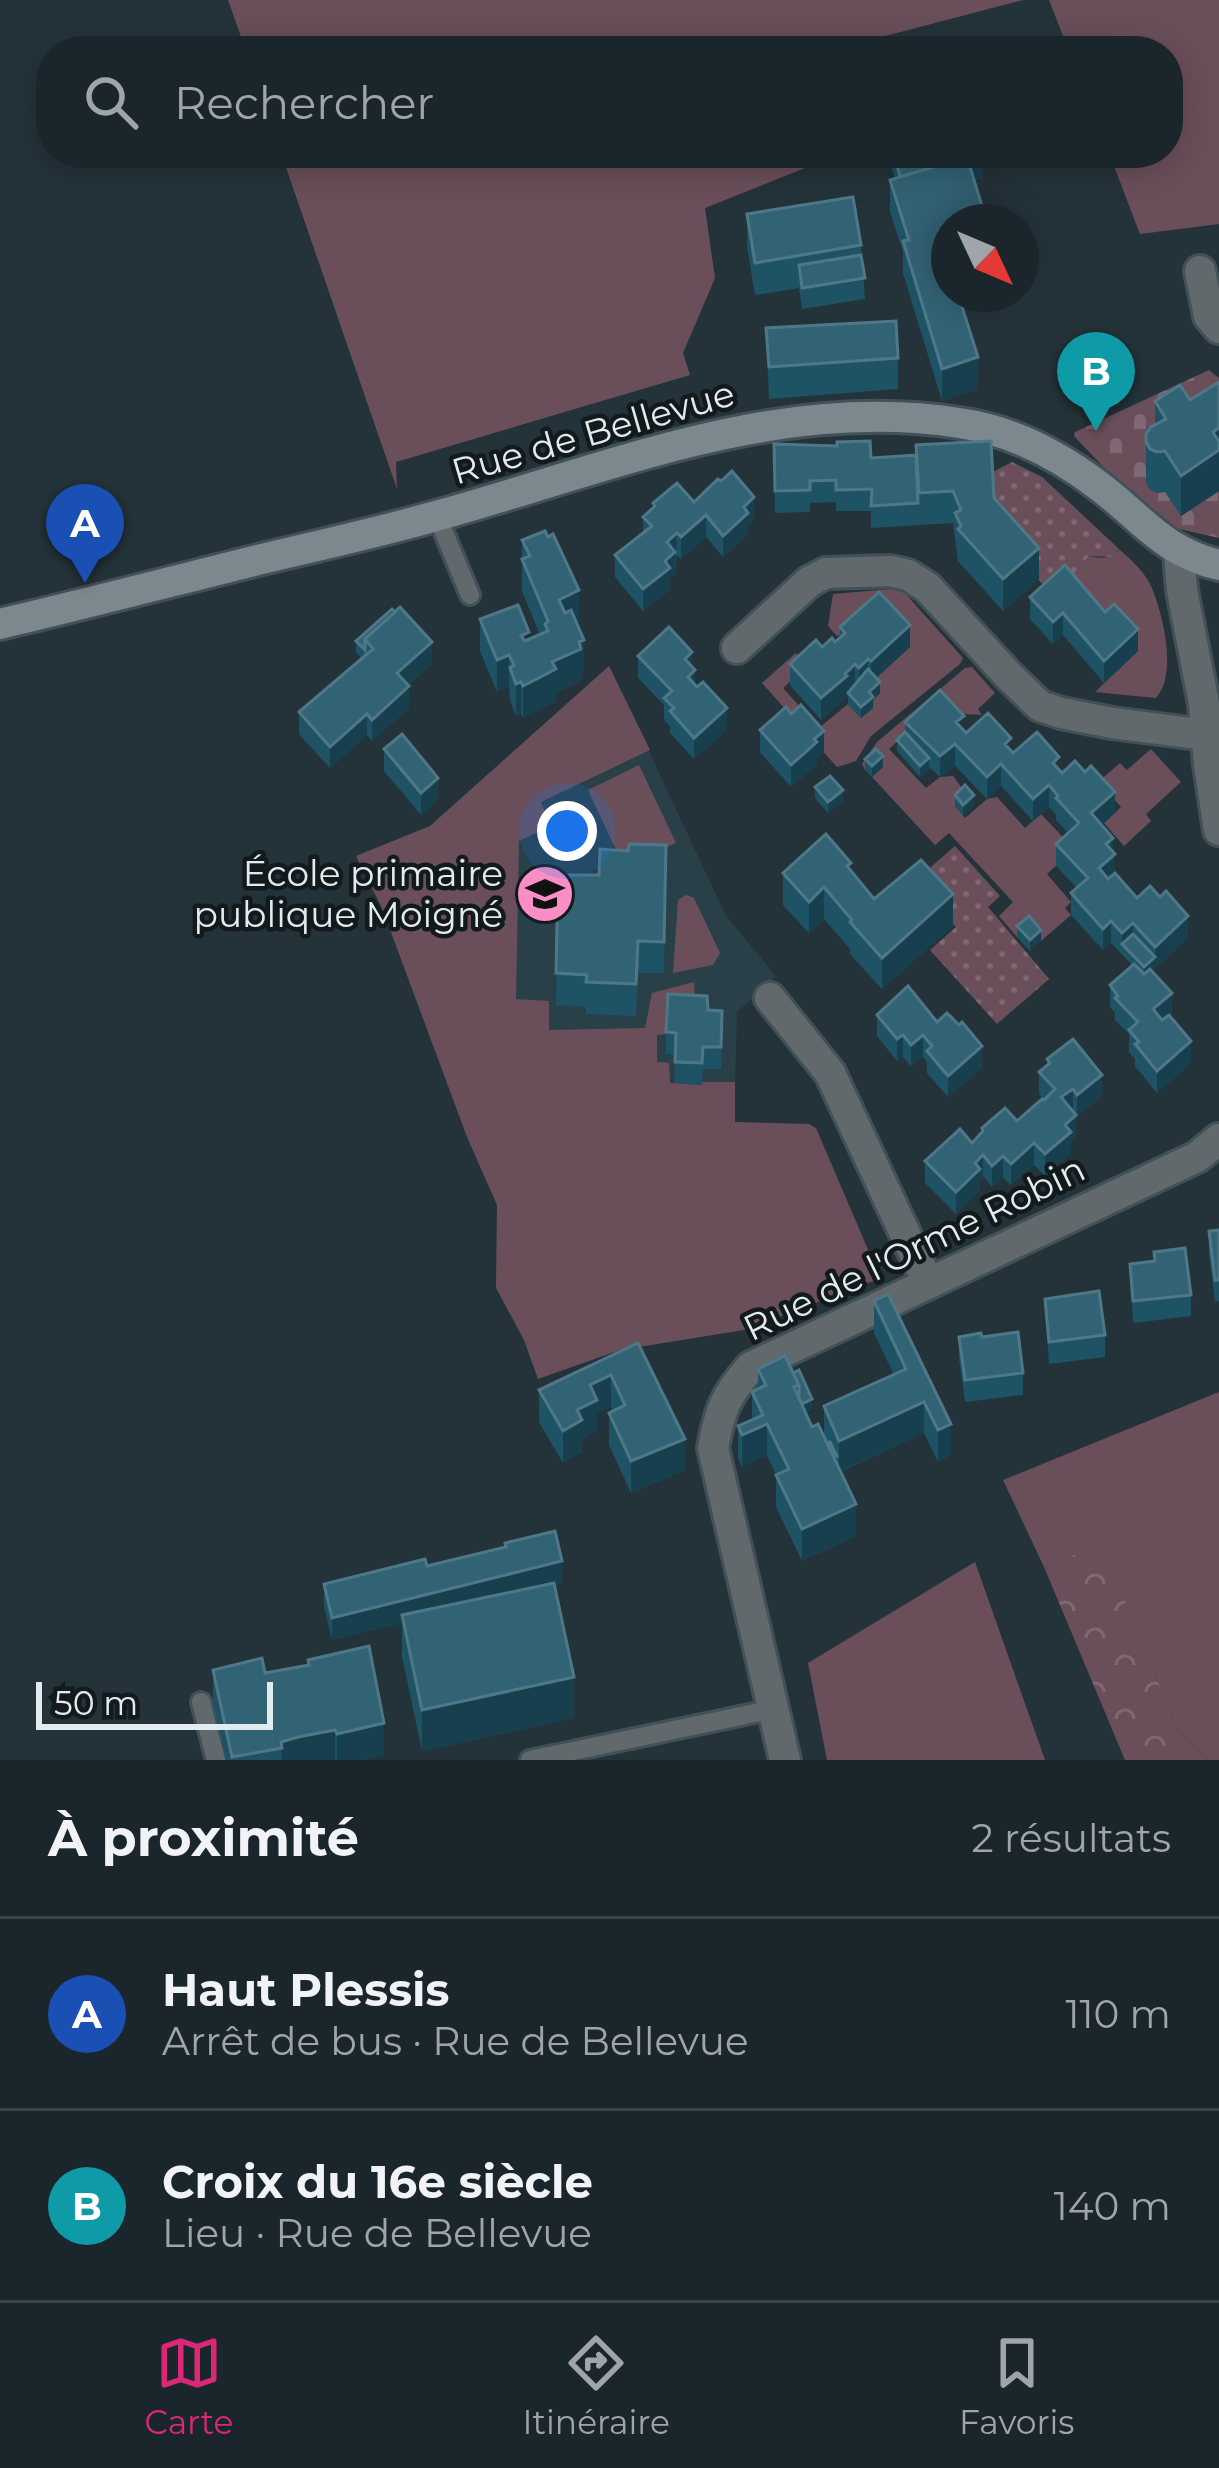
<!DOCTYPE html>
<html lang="fr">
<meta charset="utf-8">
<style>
body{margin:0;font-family:Montserrat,sans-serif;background:#242e34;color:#f1f3f6}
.compass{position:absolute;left:931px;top:204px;width:108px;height:108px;border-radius:50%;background:#1b262c;box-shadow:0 6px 30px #0003;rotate:134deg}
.scale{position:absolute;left:36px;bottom:30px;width:237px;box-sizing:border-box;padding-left:12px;border:6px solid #e2ecf0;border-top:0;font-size:33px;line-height:42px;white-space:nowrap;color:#e2ecf0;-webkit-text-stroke:9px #131a1d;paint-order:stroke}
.you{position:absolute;left:567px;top:831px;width:42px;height:42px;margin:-30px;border:9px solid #fff;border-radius:50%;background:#1a73e8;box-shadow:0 0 0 18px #1a73e833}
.badge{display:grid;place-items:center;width:78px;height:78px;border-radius:50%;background:#db2777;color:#fff;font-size:39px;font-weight:700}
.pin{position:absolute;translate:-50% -99px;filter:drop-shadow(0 3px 6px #0008)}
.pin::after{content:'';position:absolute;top:63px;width:42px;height:36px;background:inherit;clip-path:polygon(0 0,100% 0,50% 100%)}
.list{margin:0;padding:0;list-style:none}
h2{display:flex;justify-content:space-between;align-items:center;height:156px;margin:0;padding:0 48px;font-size:51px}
h2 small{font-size:39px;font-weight:400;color:#a0a5a9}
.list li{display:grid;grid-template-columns:78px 1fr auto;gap:36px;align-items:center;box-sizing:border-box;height:192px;padding:0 48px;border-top:3px solid #394348}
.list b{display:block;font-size:45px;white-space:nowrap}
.list p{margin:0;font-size:39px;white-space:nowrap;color:#a0a5a9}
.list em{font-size:39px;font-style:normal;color:#a0a5a9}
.icon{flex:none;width:66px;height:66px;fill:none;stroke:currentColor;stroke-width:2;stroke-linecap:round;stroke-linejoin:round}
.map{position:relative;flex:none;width:1219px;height:1760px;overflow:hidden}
.search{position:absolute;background:#1b262c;box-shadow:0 6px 30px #0003;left:36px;right:36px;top:36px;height:132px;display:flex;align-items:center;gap:30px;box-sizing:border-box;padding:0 42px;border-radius:48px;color:#a0a5a9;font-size:45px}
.sheet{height:540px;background:#1b262c}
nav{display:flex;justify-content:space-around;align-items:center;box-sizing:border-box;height:168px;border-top:3px solid #394348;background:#1b262c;font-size:33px;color:#a0a5a9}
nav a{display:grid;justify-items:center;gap:6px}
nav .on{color:#db2777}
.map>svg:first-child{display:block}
.built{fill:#294049}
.green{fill:#6a4f5b}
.forest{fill:url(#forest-crowns)}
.cemetery{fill:url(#cemetery-stones)}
.park{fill:url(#park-dots)}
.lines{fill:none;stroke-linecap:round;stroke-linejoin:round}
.lane-casing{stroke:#425157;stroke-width:24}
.street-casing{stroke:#425157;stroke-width:36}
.secondary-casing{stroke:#425157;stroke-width:36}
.lane{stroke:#61696c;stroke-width:18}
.street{stroke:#61696c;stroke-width:30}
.secondary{stroke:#7c888d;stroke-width:30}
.wall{fill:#1d5365}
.shaded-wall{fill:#173f4e}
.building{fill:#326374;stroke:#4e7888;stroke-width:3}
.labels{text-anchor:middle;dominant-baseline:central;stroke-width:9;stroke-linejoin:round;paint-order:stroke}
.street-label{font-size:36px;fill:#e2ecf0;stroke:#131a1d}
.poi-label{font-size:36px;fill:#e2ecf0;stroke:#131a1d;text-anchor:end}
</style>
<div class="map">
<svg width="1219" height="1760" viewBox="0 0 1219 1760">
<defs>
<pattern id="forest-crowns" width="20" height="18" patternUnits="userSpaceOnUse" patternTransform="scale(3)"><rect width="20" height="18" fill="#6a4f5b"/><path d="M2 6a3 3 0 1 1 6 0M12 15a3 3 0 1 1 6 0" fill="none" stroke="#7f6873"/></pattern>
<pattern id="cemetery-stones" width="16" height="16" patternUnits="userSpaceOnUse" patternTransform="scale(3)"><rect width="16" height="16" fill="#6a4f5b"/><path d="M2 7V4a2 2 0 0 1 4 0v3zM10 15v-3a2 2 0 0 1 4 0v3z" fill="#7f6873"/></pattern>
<pattern id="park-dots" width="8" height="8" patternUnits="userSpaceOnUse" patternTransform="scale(3)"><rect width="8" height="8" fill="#6a4f5b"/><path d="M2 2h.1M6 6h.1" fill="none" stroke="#7f6873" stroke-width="1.8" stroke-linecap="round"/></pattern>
</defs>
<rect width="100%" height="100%" fill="#24333a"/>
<polygon class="built" points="609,666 726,916 776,976 737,1012 734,1122 514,1119 382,908 356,856 430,826"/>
<g class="green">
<polygon points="228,0 1023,0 828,51 246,51"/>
<polygon points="1049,0 1219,0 1219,224 1140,234 1109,153 1168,153 1168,51 1069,51"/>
<polygon points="281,153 829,153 830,158 705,208 715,278 683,353 690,375 396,462 397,489"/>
<path d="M1119,549C1131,560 1144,571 1151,586C1163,614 1178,674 1156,698L1095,692L1138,651L1064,585L1089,556C1101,559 1110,559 1119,549Z"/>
<polygon points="891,589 904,592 963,658 960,664 871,736 856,761 837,767 762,683 796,653 802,661 798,674 783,688 819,728 848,704 861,718 854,631 837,636 828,626 833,594"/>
<polygon points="609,666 650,750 541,802 551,826 519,841 516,999 549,1001 549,1030 645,1028 652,993 694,982 695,1000 667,1034 657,1035 657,1062 669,1063 670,1083 701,1085 702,1082 735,1082 735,1122 809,1124 816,1128 878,1273 876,1280 744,1330 620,1350 538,1379 524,1340 496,1288 497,1205 467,1137 382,908 356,856 430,826"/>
<polygon points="972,667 995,693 978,709 982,715 963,714 946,696 889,749 926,788 940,777 953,776 967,795 955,806 965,818 987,799 997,797 1025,828 1041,814 1074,849 1047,874 1071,902 1065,908 1071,915 1041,941 1029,927 1017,937 999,916 1013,902 949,833 935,845 872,777 875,760 865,770 862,764 877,742 965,668"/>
<polygon points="1151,749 1181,782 1146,814 1151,821 1124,846 1104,823 1121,807 1098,782 1120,763 1127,770"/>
<polygon points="639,765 676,843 624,867 588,790"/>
<polygon points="686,895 694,898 720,953 713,965 673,973 678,900"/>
<polygon points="1219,1392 1219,1760 1209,1760 1177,1728 1102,1545 1044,1567 1003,1480"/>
<polygon points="975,1562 1045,1760 827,1760 808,1663"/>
</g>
<polygon class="forest" points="1102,1544 1177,1728 1209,1760 1125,1760 1044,1567"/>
<polygon class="cemetery" points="1209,370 1219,378 1219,538 1175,528 1149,515 1074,436 1075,432"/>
<g class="park">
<polygon points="1012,462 1042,477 1119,549 1110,557 1089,556 1064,585 1046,588 994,529 991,473"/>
<polygon points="955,846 1000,896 988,907 1049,979 997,1024 930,950 956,927 914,882"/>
</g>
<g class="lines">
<g class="lane-casing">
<g id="lane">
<polyline points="437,516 470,595"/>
<polyline points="201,1702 216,1760"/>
<polyline points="530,1760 774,1709"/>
</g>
</g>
<g class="street-casing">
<g id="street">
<polyline points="1200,271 1209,316 1219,328"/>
<polyline points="1179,552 1182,590 1204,704 1209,764 1219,830"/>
<polyline points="737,648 810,581 826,573 890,571 908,575 927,587 1009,676 1040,706 1061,713 1112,723 1206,735"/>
<polyline points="770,998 830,1073 928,1283"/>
<path d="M785,1760L713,1448C720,1410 725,1396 751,1367L1197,1157L1219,1139"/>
</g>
</g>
<g class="secondary-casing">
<path id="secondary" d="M0,624C89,603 177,580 266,558C325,544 384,531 443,514C612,467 780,395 959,423C1011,430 1058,455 1099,486C1143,519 1162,551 1219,565"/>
</g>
<use href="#lane" class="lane"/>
<use href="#street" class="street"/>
<use href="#secondary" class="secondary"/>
</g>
<g class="wall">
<polygon points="888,153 982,153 983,178 974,180 985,222 949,222 948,260 978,389 942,401 903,273 903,252 890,212 890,180 895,179"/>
<polygon points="747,214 861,245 865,299 802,309 799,288 755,295 747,246"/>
<polygon points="766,328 898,358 898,389 769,399"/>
<polygon points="1219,382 1219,491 1181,516 1165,492 1157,493 1150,490 1146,483 1146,434 1155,425 1155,401 1190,400"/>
<polygon points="774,444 871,458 994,498 1039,579 1003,611 958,561 953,523 871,528 871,511 836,511 836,502 810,503 810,512 775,513"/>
<polygon points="694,502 754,518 748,525 748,534 723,557 706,537 681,559 677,555 675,574 670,578 670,590 643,611 615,577 615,555 643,533 643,517 653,508 653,503"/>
<polygon points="522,540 579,622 576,623 584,672 581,673 581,681 556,692 556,701 523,717 521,714 516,716 510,700 509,686 497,692 480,651 480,619 529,640 540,635 522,591"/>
<polygon points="1030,597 1138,651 1104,683 1063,635 1053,644 1030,619"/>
<polygon points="392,609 432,663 408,685 409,708 372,741 367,735 330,768 299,734 299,712 362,659 356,652 356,641"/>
<polygon points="840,627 910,647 876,678 880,693 873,700 873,708 861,718 848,704 848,693 847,697 821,720 790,685 790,664 822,647 835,642 840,638"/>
<polygon points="638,656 692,667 695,685 727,730 694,759 670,733 670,726 664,720 664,705 638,678"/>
<polygon points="905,722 964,730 966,733 1059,770 1115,813 1102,825 1113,852 1115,873 1137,898 1188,938 1152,971 1191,1063 1157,1093 1135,1066 1135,1059 1129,1052 1129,1034 1115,1020 1115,1013 1110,1007 1110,985 1132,965 1111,943 1103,950 1071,915 1071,893 1077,888 1056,866 1056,844 1068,833 1056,820 1056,815 1049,807 1033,821 1001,786 987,799 955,766 940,777 929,767 929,769 920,777 897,751 897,740 905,733"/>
<polygon points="760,730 824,752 817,759 817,764 791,787 760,752"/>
<polygon points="384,749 438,799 421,815 384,771"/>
<polygon points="865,759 883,767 872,777 865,770"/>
<polygon points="815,787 843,801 828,813 815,798"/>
<polygon points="955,795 974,806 963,816 955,806"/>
<polygon points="666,845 664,973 638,973 636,1016 586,1014 586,1007 556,1005 558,875 599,875 628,851"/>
<polygon points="851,871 874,899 953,926 882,989 850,954 850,949 824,919 809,933 783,905 783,873"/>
<polygon points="1017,926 1041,941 1030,951 1017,937"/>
<polygon points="708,1010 722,1011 721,1069 703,1069 702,1085 675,1083 675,1055 666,1054 666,1032"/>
<polygon points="877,1015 937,1022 982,1068 948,1097 927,1073 927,1062 923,1057 911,1066 903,1057 897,1061 877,1036"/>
<polygon points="1047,1059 1102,1097 1077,1116 1072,1111 1076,1137 1071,1142 1071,1154 1045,1176 1034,1165 1011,1185 1003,1178 992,1187 983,1176 980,1179 980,1190 956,1214 925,1183 925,1161 972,1143 982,1133 982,1128 1017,1121 1044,1100 1039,1094 1039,1072 1047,1065"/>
<polygon points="1219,1230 1219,1301 1215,1302 1209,1253 1209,1231"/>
<polygon points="1154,1252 1191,1295 1191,1316 1133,1323 1130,1264 1154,1261"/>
<polygon points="1045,1299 1105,1335 1105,1357 1049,1364"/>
<polygon points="874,1301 951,1455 938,1462 924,1433 840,1472 856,1536 802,1561 776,1507 776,1475 767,1455 742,1467 738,1458 738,1426 752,1420 752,1392 758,1389 758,1369 812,1410 806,1413 812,1427 824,1437 824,1406 894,1375 874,1333"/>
<polygon points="959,1337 982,1337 1023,1373 1023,1395 965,1402 959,1358"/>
<polygon points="638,1343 685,1470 631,1493 609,1445 609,1413 613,1411 611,1407 597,1413 597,1431 582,1440 582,1452 563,1463 539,1422 539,1390"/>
<polygon points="427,1566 562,1583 555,1585 574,1718 422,1751 402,1656 402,1623 332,1640 324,1606 324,1584"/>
<polygon points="213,1670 265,1673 384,1755 362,1760 226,1760 213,1702"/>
</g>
<g class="shaded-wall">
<polygon points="983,156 983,178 958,184 900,178"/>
<polygon points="949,228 949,260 939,263 939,231"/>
<polygon points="978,357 978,389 942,401 942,369"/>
<polygon points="1219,428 1219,491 1181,516 1181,476 1213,432"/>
<polygon points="754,497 754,518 748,525 748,534 723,557 723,536"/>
<polygon points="706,515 706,537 681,559 681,537"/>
<polygon points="677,533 675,574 670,578 670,590 643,611 643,589 667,542"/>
<polygon points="1039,548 1039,579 1003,611 1003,579"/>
<polygon points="579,590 579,622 559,632 559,600"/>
<polygon points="1063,613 1063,635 1053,644 1053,622"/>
<polygon points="910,625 910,647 871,683 871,661"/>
<polygon points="1138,629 1138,651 1104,683 1104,661"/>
<polygon points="584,640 584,672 581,673 581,681 556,692 556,701 523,717 523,686"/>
<polygon points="432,642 432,663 397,694 397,673"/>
<polygon points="692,652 692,673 695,670 695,692 688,698 685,659"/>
<polygon points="509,655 509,686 497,692 497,660"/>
<polygon points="868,659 868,680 859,690 859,668"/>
<polygon points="855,664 855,686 847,694 847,697 821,720 821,698"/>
<polygon points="521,682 521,714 516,716 516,684"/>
<polygon points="880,682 880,693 873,700 873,708 861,718 861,707 869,692"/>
<polygon points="409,686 409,708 372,741 372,720"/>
<polygon points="727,708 727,730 694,759 694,738"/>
<polygon points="367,714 367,735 330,768 330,747"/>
<polygon points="824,731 824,752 817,759 817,764 791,787 791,765"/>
<polygon points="955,744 955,766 940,777 940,756"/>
<polygon points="883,756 883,767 872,777 872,766"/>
<polygon points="929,758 929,769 920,777 920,766"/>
<polygon points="1001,764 1001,786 987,799 987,777"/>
<polygon points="438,778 438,799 421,815 421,793"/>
<polygon points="1049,785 1049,807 1033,821 1033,799"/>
<polygon points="843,790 843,801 828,813 828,802"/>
<polygon points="1115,792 1115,813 1091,834 1091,813"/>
<polygon points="974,795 974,806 963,816 963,805"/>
<polygon points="1113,838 1115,876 1099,890 1099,868 1106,844"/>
<polygon points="824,887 824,919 809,933 809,902"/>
<polygon points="953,894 953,926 882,989 882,958"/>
<polygon points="1188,916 1188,938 1144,978 1144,967 1155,957 1155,947"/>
<polygon points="1111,921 1111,943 1103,950 1103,929"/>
<polygon points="1133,923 1133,945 1122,944 1122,933"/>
<polygon points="1041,930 1041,941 1030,951 1030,940"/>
<polygon points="1172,993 1172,1015 1153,1030 1153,1009"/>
<polygon points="903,1035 903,1057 897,1061 897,1039"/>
<polygon points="923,1035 923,1057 911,1066 911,1045"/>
<polygon points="1191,1041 1191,1063 1157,1093 1157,1071"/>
<polygon points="982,1046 982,1068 948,1097 948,1076"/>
<polygon points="1102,1075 1102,1097 1077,1116 1077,1095"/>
<polygon points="1073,1089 1073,1110 1061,1097"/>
<polygon points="1076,1115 1076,1137 1071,1142 1071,1154 1045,1176 1045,1154 1065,1125"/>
<polygon points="1034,1143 1034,1165 1011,1185 1011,1164"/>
<polygon points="983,1155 983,1176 980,1179 980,1190 956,1214 956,1192 975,1163"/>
<polygon points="1003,1156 1003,1178 992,1187 992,1166"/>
<polygon points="611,1375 611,1407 597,1413 597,1431 582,1440 582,1452 563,1463 563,1431 577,1410 590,1385"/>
<polygon points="812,1399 812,1410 799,1417 799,1406"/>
<polygon points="924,1402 924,1433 839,1472 839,1441"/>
<polygon points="767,1424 767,1455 742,1467 742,1435"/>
<polygon points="951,1424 951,1455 938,1462 938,1430"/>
<polygon points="685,1439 685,1470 631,1493 631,1461"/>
<polygon points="856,1504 856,1536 802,1561 802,1529"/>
<polygon points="562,1561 562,1583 403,1623 402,1615 402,1623 332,1640 332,1618"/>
<polygon points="574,1677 574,1718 422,1751 422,1710"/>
<polygon points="384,1723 384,1755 362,1760 337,1760 337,1734"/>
<polygon points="335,1730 335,1760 282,1760 281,1742"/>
</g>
<g class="building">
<polygon points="894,153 982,153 983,156 968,160 967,157 900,177"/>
<polygon points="967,157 985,216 968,222 949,222 949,228 939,231 949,263 949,294 958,294 978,357 942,369 903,241 909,240 890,180"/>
<polygon points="853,197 861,245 755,263 747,214"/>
<polygon points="861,255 865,278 802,288 799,265"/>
<polygon points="896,321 898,358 769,367 766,328"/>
<polygon points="1219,382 1219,428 1213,432 1219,442 1219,450 1181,476 1165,451 1157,452 1150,449 1146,442 1146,434 1151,427 1166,419 1155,401 1180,385 1190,400"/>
<polygon points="870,441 871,458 916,455 918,503 871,506 872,489 836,490 836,480 810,481 810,490 775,491 774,444 837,446 837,442"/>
<polygon points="991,441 994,498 1039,548 1003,579 958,529 961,526 955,513 961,510 953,491 919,493 916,445"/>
<polygon points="732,471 754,497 744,507 748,513 723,536 706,515 681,537 677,533 667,542 675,552 665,561 670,568 643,589 615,555 652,526 643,517 655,506 653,503 677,483 694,502 718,479 721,481"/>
<polygon points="545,531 548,537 553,534 579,590 559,600 565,613 571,610 584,640 579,642 581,649 552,662 556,669 523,686 521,682 516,684 510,668 514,665 509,655 497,660 480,619 518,605 529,632 521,636 525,641 548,631 545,624 548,621 522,559 530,556 522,540"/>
<polygon points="1065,565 1105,612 1114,604 1138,629 1104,661 1063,613 1053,622 1030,597"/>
<polygon points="879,592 910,625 871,661 868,659 859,668 855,664 845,674 847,676 821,698 790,664 816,640 822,647 832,638 835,642 845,633 840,627"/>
<polygon points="400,607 432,642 397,673 409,686 372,720 367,714 330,747 299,712 373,649 365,639"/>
<polygon points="392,609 395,612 365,639 365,650 356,641"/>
<polygon points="669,627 692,652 685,659 695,670 688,677 697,687 703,682 727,708 694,738 670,711 674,708 664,698 672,691 638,656"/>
<polygon points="868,669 880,682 869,692 873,697 861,707 848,693"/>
<polygon points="940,690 964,716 956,722 966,733 988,713 1011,738 1005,744 1013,753 1037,732 1059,757 1053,763 1062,773 1075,761 1085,772 1091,766 1115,792 1091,813 1113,838 1106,844 1115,854 1099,868 1108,879 1115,873 1137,898 1150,886 1160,897 1166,891 1188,916 1155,947 1133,923 1122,933 1111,921 1103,929 1071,893 1088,878 1056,844 1079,823 1056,798 1058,796 1049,785 1033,799 1001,764 987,777 955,744 940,756 905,722"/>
<polygon points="801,705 824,731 814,739 817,742 791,765 760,730 786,707 791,714"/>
<polygon points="905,732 929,758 920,766 897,740"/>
<polygon points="402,734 438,778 421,793 384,749"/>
<polygon points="876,749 883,756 872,766 865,759"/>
<polygon points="830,776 843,790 828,802 815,787"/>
<polygon points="965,785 974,795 963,805 955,795"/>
<polygon points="826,834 851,863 847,866 874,899 921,860 953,894 882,958 850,922 852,920 824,887 809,902 783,873"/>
<polygon points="629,844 666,845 664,942 638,941 636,984 586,982 587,975 556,973 558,875 599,875 600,849 628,851"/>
<polygon points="1029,916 1041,930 1030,940 1017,926"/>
<polygon points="1133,934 1155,957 1144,967 1122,944"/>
<polygon points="1134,964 1144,974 1150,969 1172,993 1153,1009 1162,1020 1169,1015 1191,1041 1157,1071 1135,1044 1139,1042 1129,1030 1138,1022 1115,998 1118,996 1110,985"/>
<polygon points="908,986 937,1022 947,1013 959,1025 962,1022 982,1046 948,1076 927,1051 932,1046 923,1035 911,1045 903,1035 897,1039 877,1015"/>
<polygon points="668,994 707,996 708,1010 722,1011 721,1047 703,1047 702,1063 675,1062 676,1033 666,1032"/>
<polygon points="1073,1039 1102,1075 1077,1095 1073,1089 1061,1097 1076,1115 1065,1125 1071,1132 1045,1154 1034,1143 1011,1164 1003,1156 992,1166 983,1155 975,1163 980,1169 956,1192 925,1161 960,1129 972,1143 983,1131 982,1128 1005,1108 1017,1121 1042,1099 1044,1100 1055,1089 1039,1072 1050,1063 1047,1059"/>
<polygon points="1219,1230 1219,1280 1215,1280 1209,1231"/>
<polygon points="1185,1248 1191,1295 1133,1301 1130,1264 1155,1261 1154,1252"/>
<polygon points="1099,1291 1105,1335 1049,1342 1045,1299"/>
<polygon points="888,1294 951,1424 938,1430 924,1402 839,1441 824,1406 906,1369 874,1301"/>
<polygon points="1018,1332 1023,1373 965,1380 959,1337 981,1333 982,1337"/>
<polygon points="638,1343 685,1439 631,1461 609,1413 625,1405 611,1375 590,1385 597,1400 577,1410 582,1420 563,1431 539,1390"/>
<polygon points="785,1356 799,1385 794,1387 812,1427 818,1424 856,1504 802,1529 776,1475 789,1469 767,1424 742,1435 738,1426 763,1415 752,1392 766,1385 758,1369"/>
<polygon points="799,1370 812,1399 802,1404 799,1398 799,1385 793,1373"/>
<polygon points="830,1442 837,1456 834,1457 827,1443"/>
<polygon points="555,1531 562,1561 332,1618 324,1584 425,1559 427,1566 506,1547 505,1543"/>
<polygon points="554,1583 574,1677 422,1710 402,1615"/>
<polygon points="369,1646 384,1723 337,1734 335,1730 298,1737 281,1742 282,1748 232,1757 213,1670 262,1658 265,1673 309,1665 308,1660"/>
</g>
<defs>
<g id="school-disc" transform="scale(3)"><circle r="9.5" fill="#fb8fc5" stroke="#131a1d"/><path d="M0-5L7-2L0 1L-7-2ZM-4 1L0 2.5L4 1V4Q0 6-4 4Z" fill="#111"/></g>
</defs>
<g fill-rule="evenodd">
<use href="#school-disc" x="545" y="894"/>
</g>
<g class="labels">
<g class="street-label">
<text transform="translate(593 432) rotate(-16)">Rue de Bellevue</text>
<text transform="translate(914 1248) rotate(-26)">Rue de l'Orme Robin</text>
</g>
<g class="poi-label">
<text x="503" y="873">École primaire<tspan x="503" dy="41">publique Moigné</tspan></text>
</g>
</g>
</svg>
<svg class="compass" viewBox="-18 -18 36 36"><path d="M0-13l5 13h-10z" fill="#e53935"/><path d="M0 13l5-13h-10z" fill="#a0a5a9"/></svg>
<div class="scale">50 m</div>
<div class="you"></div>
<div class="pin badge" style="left:85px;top:583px;background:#1a4fb4">A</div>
<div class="pin badge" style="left:1096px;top:431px;background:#0f9aa8">B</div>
<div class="search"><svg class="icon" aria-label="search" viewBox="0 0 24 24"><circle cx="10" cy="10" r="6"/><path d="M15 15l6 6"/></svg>Rechercher</div>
</div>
<section class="sheet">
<h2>À proximité<small>2 résultats</small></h2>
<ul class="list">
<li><span class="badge" style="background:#1a4fb4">A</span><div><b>Haut Plessis</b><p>Arrêt de bus · Rue de Bellevue</p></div><em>110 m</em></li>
<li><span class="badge" style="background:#0f9aa8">B</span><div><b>Croix du 16e siècle</b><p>Lieu · Rue de Bellevue</p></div><em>140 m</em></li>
</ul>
</section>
<nav>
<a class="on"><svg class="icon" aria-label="map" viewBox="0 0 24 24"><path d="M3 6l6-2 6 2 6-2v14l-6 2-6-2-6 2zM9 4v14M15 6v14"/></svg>Carte</a>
<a><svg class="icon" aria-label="directions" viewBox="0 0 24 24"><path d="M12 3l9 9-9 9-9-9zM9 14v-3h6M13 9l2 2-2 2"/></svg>Itinéraire</a>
<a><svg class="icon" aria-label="saved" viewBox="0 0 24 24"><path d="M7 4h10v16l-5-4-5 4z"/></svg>Favoris</a>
</nav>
